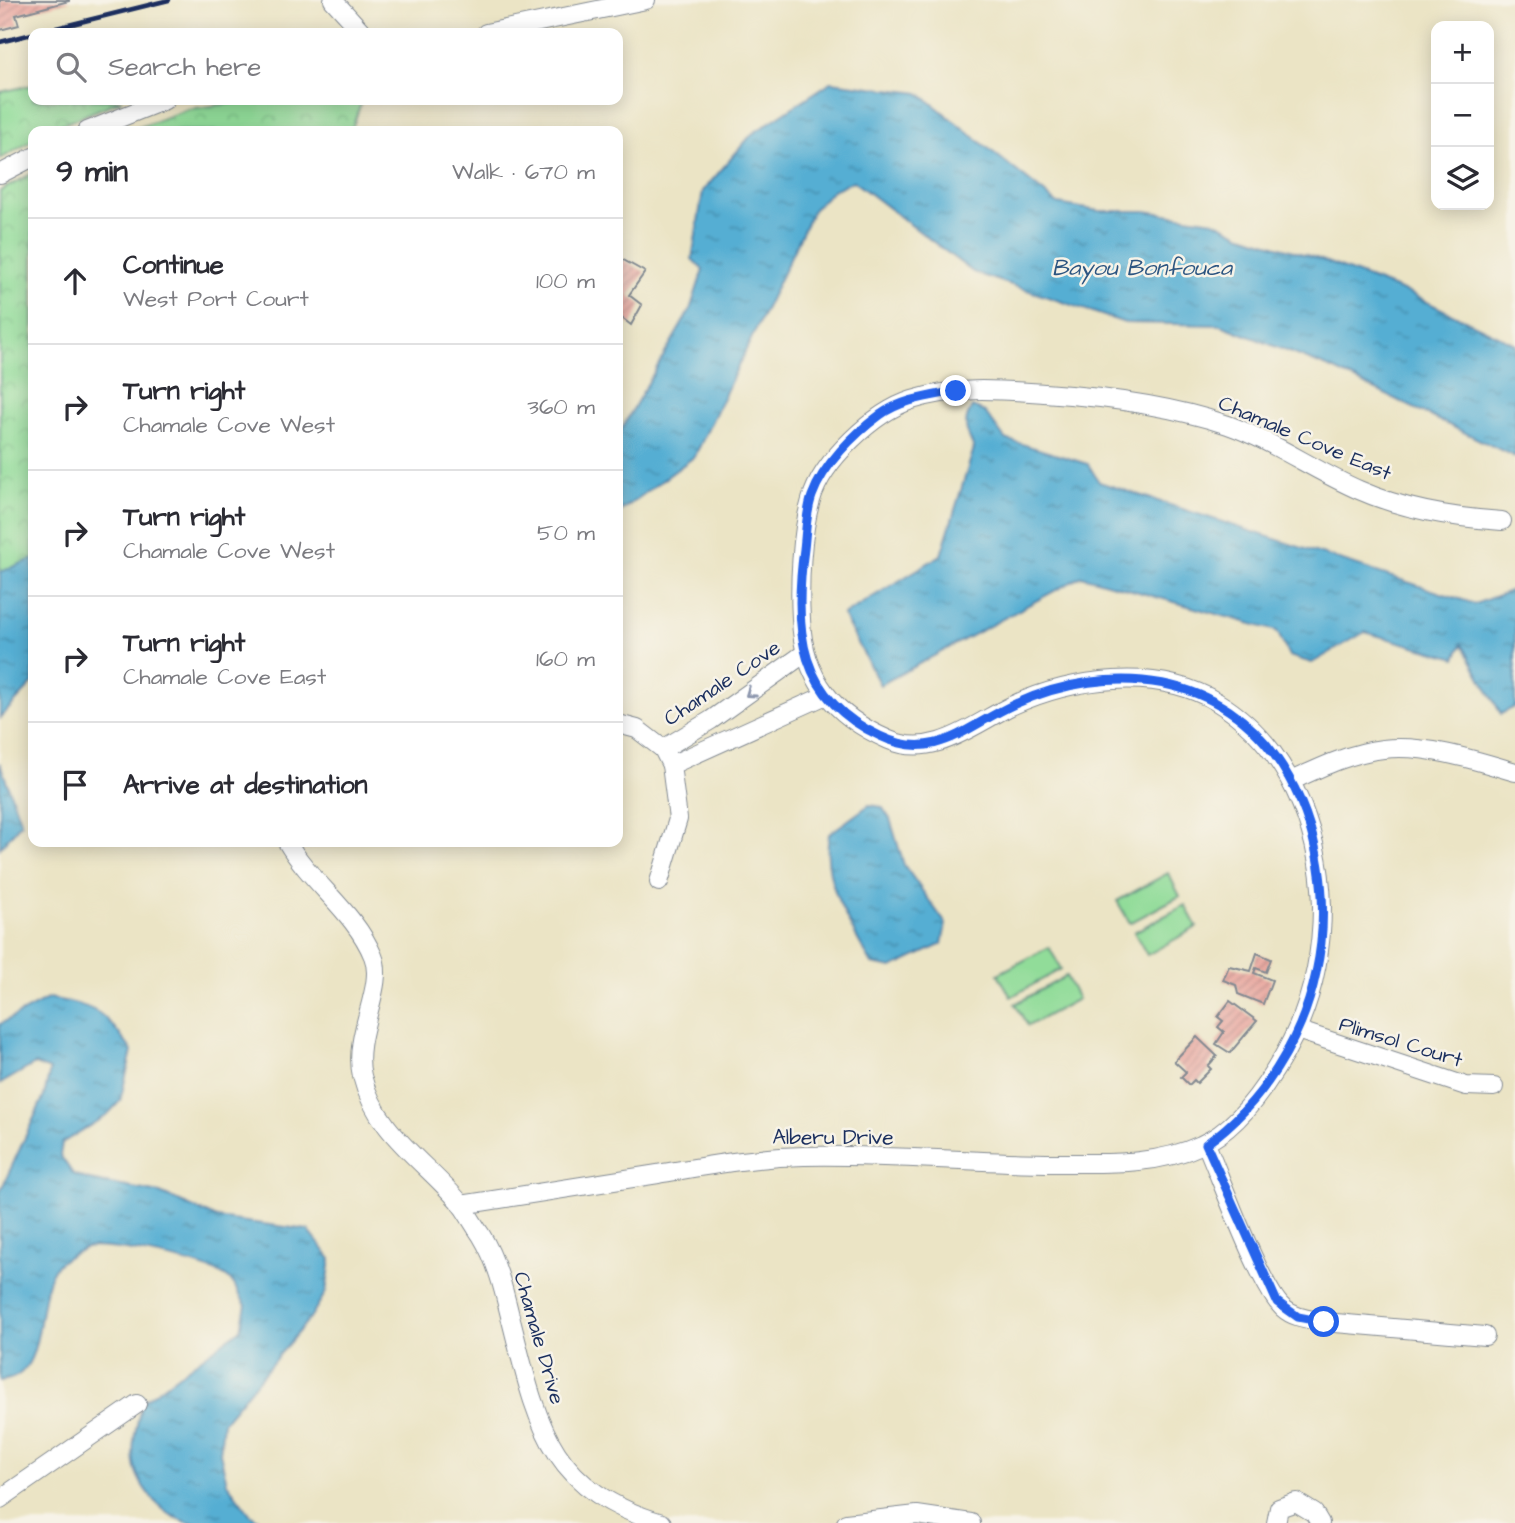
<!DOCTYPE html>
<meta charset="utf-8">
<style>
body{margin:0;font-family:"Architects Daughter",sans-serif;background:#f7f7f7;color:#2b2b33}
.controls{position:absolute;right:21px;top:21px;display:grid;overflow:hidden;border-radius:14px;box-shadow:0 4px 18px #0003}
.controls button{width:63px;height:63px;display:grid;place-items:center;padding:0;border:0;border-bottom:2px solid #e1e1e2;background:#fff;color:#2b2b33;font:35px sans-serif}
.stop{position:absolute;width:21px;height:21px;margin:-16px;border:5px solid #2563eb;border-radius:50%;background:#fff}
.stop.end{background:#2563eb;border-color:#fff;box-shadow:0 2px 7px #0008}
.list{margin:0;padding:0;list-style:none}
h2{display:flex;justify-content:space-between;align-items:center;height:91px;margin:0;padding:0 28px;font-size:30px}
h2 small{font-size:23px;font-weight:400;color:#7c7c81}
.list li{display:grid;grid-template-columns:46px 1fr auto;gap:21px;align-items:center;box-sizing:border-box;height:126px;padding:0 28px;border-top:2px solid #e1e1e2}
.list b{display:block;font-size:26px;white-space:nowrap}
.list p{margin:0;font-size:23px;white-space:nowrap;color:#7c7c81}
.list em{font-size:23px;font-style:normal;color:#7c7c81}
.icon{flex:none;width:38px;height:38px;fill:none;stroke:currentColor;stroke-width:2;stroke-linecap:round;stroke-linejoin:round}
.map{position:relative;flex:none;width:1515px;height:1523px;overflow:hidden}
.search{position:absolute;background:#fff;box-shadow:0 4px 18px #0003;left:28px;top:28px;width:595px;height:77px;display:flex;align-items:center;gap:18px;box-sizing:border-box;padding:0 24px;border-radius:14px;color:#7c7c81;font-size:26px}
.panel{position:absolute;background:#fff;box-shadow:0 4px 18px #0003;left:28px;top:126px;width:595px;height:721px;border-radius:14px}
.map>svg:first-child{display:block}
.park{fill:url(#park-crowns);stroke:#56867c;stroke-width:2}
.pitch{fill:#91dc99;stroke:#56867c;stroke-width:2}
.water{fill:url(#water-ripples);stroke:#386e98;stroke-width:2}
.building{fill:url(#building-hatch)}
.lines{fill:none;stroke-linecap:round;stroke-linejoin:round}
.street-casing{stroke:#838a92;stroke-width:20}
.street{stroke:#fff;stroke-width:18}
.rail{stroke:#1b2f5e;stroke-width:4.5}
.oneway{stroke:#8d97ae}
.route{stroke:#2563eb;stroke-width:9}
.labels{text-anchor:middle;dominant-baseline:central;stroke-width:5;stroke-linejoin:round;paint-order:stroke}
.street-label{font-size:21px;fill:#1b2f5e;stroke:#f7f3e8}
.water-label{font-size:23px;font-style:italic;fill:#2c5581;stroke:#f7f3e8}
</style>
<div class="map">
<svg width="1515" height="1523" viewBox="0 0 1515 1523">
<defs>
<pattern id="park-crowns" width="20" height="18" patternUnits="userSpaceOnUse" patternTransform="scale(1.75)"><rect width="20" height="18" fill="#91dc99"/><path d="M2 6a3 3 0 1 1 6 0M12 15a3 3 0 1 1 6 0" fill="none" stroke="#7cbd86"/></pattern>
<pattern id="water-ripples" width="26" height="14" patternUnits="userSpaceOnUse" patternTransform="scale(1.75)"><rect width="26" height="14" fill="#55aed3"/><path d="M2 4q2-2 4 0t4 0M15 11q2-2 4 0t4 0" fill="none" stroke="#468eae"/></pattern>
<pattern id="building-hatch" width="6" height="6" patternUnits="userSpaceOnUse" patternTransform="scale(1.75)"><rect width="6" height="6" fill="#e8a29a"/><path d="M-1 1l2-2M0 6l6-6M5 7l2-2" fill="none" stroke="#bb8481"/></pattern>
</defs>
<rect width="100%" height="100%" fill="#f7f3e8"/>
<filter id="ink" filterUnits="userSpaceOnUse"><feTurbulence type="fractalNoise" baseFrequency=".0143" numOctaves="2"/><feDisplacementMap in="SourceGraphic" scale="14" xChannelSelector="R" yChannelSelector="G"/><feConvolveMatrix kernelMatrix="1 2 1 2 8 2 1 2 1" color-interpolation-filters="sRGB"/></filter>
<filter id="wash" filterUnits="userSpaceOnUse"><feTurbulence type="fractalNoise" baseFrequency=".00686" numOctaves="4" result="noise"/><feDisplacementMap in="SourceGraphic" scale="28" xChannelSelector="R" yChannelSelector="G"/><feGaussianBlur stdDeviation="1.57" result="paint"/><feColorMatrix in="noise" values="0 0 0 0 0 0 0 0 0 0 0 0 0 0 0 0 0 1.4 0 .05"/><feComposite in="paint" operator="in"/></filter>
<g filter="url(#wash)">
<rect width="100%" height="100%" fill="#ebe4c5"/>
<g class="park">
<polygon points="33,85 33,100 122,100 46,131 33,131 33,140 0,159 0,92"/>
<polygon points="258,100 362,100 351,131 130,131 188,109"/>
<polygon points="33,173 33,559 0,572 0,191"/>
</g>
<g class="pitch">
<polygon points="1168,873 1180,896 1130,923 1117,901"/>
<polygon points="1185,905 1197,927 1147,955 1134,932"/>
<polygon points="1049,947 1061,969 1011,997 998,974"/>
<polygon points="1066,976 1078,999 1028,1026 1015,1004"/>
</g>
<g class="water">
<polygon points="831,82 919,93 1058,204 1099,211 1145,211 1214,221 1242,235 1316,258 1408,293 1515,344 1515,457 1335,370 1221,325 1125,323 973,272 853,181 833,190 813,210 695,456 618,513 618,435 690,310 703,270 692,259 703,191 752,134"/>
<path d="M972,407L985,412L1005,439L1088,464L1099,482L1475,604L1515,589V707L1501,714L1462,644L1456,658L1365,632L1312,663L1289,656L1277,631L1082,576L880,685L843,615L941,555L974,448C966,432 962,423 972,407Z"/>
<polygon points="33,559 33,683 0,718 0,572"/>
<polygon points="0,763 21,823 0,848"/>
<path d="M869,805L882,807L890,819L904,865L946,924L942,944L892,968L872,964C849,924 821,881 829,834Z"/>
<path d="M49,998C100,1008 101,1009 132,1051L120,1101L107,1115L62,1143L60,1155L73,1174L89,1180L160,1193L217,1218L308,1230L331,1259L326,1292L310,1318L223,1422L220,1453L227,1483L250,1514L263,1523C240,1523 214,1523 192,1523C175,1520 163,1511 152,1498C124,1466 133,1442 142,1402L241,1329L246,1305C240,1297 235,1284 228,1278C212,1264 107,1243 86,1248C79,1250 63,1259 58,1264C31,1292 52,1378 0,1381V1192L44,1096L50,1070L35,1064L0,1084V1024Z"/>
</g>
<g id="blocks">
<g class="building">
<polygon points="0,0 69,0 69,1 16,15 19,25 0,30"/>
<polygon points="618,257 645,272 629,295 642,305 631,325 618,315"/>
<polygon points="1257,953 1271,959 1266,972 1256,968 1254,973 1272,980 1263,1004 1238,994 1236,985 1223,980 1229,966 1251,971"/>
<polygon points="1230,1001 1257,1021 1230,1053 1216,1044 1224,1032 1218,1027 1223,1021 1218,1017"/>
<polygon points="1197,1037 1217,1056 1208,1066 1211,1069 1197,1083 1194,1080 1189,1085 1181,1077 1186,1072 1174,1061"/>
</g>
</g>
</g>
<g filter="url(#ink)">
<use href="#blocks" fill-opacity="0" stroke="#838a92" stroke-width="2"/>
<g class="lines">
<g class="street-casing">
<g id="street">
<polyline points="333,0 363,33"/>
<polyline points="486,33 646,0"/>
<polyline points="87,131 165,100"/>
<polyline points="0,174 33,157"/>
<polyline points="618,724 637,729 663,749 671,765 678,819 659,882"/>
<polyline points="663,749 711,720 805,653"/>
<polyline points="671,765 824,696"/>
<path d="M1291,781C1321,767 1350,753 1383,749C1425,744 1475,760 1515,772"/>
<path d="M287,842C311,883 355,912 373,956C386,986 352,1035 362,1076C376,1133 425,1161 461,1204C468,1214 474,1225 481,1235C497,1261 504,1291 511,1320C537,1422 548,1490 662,1523"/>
<polyline points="1297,1030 1466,1086 1494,1087"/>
<path d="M1206,1144C1221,1178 1260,1287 1283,1308C1294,1318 1309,1319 1324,1322L1485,1336"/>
<path d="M461,1205C527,1194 593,1184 658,1174C706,1166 755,1157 804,1156C888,1154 973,1163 1057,1163C1105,1163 1156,1166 1201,1145C1233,1131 1257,1099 1275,1070C1307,1020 1322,966 1322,906C1320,827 1287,744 1217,702C1156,666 1072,678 1011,706C972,725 933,759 889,740C835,717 803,679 801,619C799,584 801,534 811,500C822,461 874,412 912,400C955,386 1000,390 1044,393C1106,397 1169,405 1228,425C1273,441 1315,471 1359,490C1402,509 1455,518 1502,521"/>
<polyline points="0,1499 137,1404"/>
<polyline points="846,1523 917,1515 971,1523"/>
<polyline points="1276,1523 1279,1508 1296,1502 1314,1513 1320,1523"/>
</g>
</g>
<use href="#street" class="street"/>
<polyline class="rail" points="0,42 169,0"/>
</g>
<defs><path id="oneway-chevron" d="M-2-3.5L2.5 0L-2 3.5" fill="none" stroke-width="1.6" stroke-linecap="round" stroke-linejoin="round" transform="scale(1.75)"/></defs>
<use class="oneway" href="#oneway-chevron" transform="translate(750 693) rotate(145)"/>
</g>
<g class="lines" filter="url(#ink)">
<path class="route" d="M956,391C931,396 902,399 880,415C854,434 823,465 812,496C806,512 806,533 804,549C793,630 799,699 880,736C936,763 966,726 1015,704C1111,661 1223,672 1282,766C1320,826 1331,905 1316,973C1302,1040 1262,1104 1206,1144L1277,1302L1298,1317L1324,1322"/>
</g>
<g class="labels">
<g class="street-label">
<text transform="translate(1305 438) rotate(23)">Chamale Cove East</text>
<text transform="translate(722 683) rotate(-34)">Chamale Cove</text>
<text transform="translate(1401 1042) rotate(17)">Plimsol Court</text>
<text x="833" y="1137">Alberu Drive</text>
<text transform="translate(539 1338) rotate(74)">Chamale Drive</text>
</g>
<g class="water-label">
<text x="1142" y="268">Bayou Bonfouca</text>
</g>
</g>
</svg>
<div class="controls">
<button>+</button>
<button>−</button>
<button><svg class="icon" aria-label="layers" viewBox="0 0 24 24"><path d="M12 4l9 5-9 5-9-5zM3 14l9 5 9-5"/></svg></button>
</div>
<div class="stop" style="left:1324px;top:1322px"></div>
<div class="stop end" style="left:956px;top:391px"></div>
<div class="search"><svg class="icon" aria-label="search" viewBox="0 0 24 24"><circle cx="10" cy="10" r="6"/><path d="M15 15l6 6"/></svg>Search here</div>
<section class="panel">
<h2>9 min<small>Walk · 670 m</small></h2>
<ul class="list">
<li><svg class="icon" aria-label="ahead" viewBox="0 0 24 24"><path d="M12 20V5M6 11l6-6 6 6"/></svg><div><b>Continue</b><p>West Port Court</p></div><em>100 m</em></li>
<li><svg class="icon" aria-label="right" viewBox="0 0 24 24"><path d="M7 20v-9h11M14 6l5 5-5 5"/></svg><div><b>Turn right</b><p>Chamale Cove West</p></div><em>360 m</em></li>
<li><svg class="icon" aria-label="right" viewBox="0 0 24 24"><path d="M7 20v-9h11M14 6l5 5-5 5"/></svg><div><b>Turn right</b><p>Chamale Cove West</p></div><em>50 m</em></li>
<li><svg class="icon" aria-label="right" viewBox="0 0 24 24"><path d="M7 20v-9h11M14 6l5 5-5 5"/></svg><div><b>Turn right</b><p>Chamale Cove East</p></div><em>160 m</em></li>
<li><svg class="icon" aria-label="arrive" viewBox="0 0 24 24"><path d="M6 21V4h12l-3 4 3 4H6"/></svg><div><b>Arrive at destination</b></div></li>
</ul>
</section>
</div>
